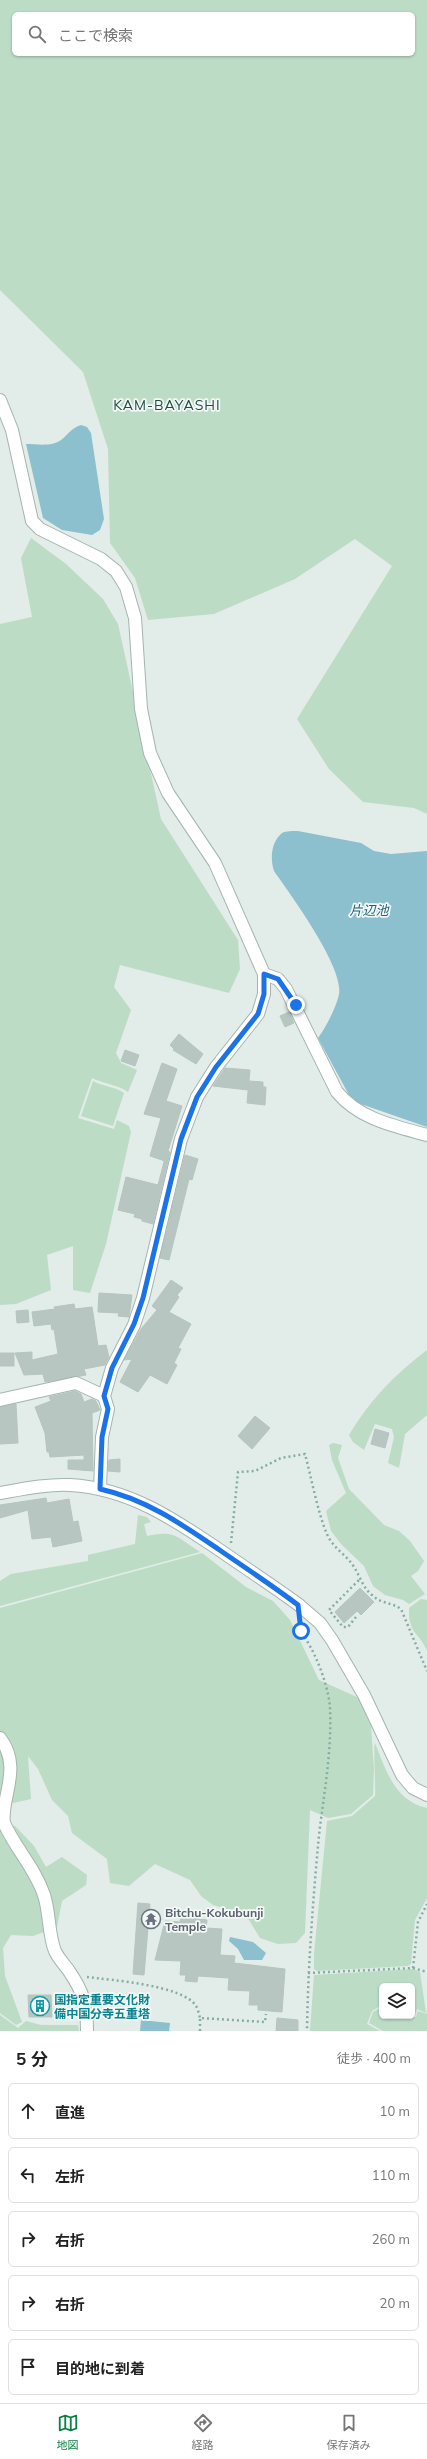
<!DOCTYPE html>
<html lang="ja">
<meta charset="utf-8">
<style>
body{margin:0;font-family:Mulish,"Noto Sans JP",sans-serif;background:#f2f2f2;color:#222}
.controls{position:absolute;right:12px;bottom:12px;display:grid;overflow:hidden;border-radius:6px;box-shadow:0 1px 3px #0004}
.controls button{width:36px;height:36px;display:grid;place-items:center;padding:0;border:0;border-bottom:1px solid #e0e0e0;background:#fff;color:#222;font:20px sans-serif}
.stop{position:absolute;width:12px;height:12px;margin:-9px;border:3px solid #1a73e8;border-radius:50%;background:#fff}
.stop.end{background:#1a73e8;border-color:#fff;box-shadow:0 1px 4px #0008}
.list{margin:0;padding:0;list-style:none}
h2{display:flex;justify-content:space-between;align-items:center;height:52px;margin:0;padding:0 16px;font-size:17px}
h2 small{font-size:13px;font-weight:400;color:#767676}
.list li{display:grid;grid-template-columns:26px 1fr auto;gap:12px;align-items:center;box-sizing:border-box;height:56px;margin:0 8px 8px;padding:0 8px;border:1px solid #e0e0e0;border-radius:6px}
.list b{display:block;font-size:15px;white-space:nowrap}
.list em{font-size:13px;font-style:normal;color:#767676}
.icon{flex:none;width:22px;height:22px;fill:none;stroke:currentColor;stroke-width:2;stroke-linecap:round;stroke-linejoin:round}
.map{position:relative;flex:none;width:427px;height:2031px;overflow:hidden}
.search{position:absolute;background:#fff;box-shadow:0 1px 3px #0004;left:12px;right:12px;top:12px;height:44px;display:flex;align-items:center;gap:10px;box-sizing:border-box;padding:0 14px;border-radius:6px;color:#767676;font-size:15px}
.sheet{height:372px;background:#fff}
nav{display:flex;justify-content:space-around;align-items:center;box-sizing:border-box;height:56px;border-top:1px solid #e0e0e0;background:#fff;font-size:11px;color:#767676}
nav a{display:grid;justify-items:center;gap:2px}
nav .on{color:#0b8043}
.map>svg:first-child{display:block}
.green{fill:#bcdcc6;fill-rule:evenodd}
.water{fill:#8cc0cf}
.building{fill:#b7c6c1;stroke:#b5c5bf}
.lines{fill:none;stroke-linecap:round;stroke-linejoin:round}
.minor-casing{stroke:#a5b4af;stroke-width:14}
.tertiary-casing{stroke:#a5b4af;stroke-width:14}
.path{stroke:#84aea3;stroke-width:2.5;stroke-dasharray:2 3;stroke-linecap:butt}
.minor{stroke:#fff;stroke-width:12}
.tertiary{stroke:#fff;stroke-width:12}
.route{stroke:#1a73e8;stroke-width:5}
.labels{text-anchor:middle;dominant-baseline:central;stroke-width:3.5;stroke-linejoin:round;paint-order:stroke}
.worship-label{font-size:12px;font-weight:bold;fill:#5b616d;stroke:#f2f8f6;text-anchor:start}
.culture-label{font-size:12px;font-weight:bold;fill:#0d838f;stroke:#f2f8f6;text-anchor:start}
.water-label{font-size:13px;font-style:italic;fill:#1f6276;stroke:#f2f8f6}
.quarter-label{font-size:14px;letter-spacing:1px;fill:#1f4d45;stroke:#f2f8f6}
</style>
<div class="map">
<svg width="427" height="2031" viewBox="0 0 427 2031">
<rect width="100%" height="100%" fill="#e2ece8"/>
<g class="green">
<path d="M0,0H427V814L414,808L363,802L329,769L297,719L392,566L355,539L295,579L214,614L148,620L135,578L110,543L108,449L83,372L0,290ZM14,14H413V54H14Z"/>
<path d="M31,538L66,564L103,599L118,624L161,819L238,940L240,969L229,993L120,965L114,987L131,1010L116,1053L121,1063L137,1070L128,1092C116,1084 104,1084 92,1078L78,1118L114,1129L117,1120L129,1126L131,1132L106,1244L90,1293L73,1290V1246L47,1255L51,1290L16,1304L0,1305V624L32,617L21,558Z"/>
<path d="M93,1081C104,1087 114,1086 124,1093L113,1126L81,1116Z"/>
<path d="M427,1350V1415L405,1434L399,1468L388,1463L394,1437L392,1429L375,1424L364,1450L353,1442L349,1435C369,1401 395,1374 427,1350Z"/>
<polygon points="333,1443 342,1445 338,1458 349,1489 384,1525 399,1531 410,1541 424,1561 418,1571 411,1576 425,1594 409,1604 403,1600 385,1595 373,1586 364,1566 341,1544 331,1531 326,1511 346,1493 332,1460 329,1445"/>
<path d="M138,1515L147,1517L151,1522L144,1524L147,1536C176,1530 176,1537 200,1552L0,1606V1581L11,1574L88,1561V1555L135,1544Z"/>
<polygon points="202,1553 246,1587 273,1601 290,1620 319,1680 359,1698 371,1726 374,1769 373,1795 351,1814 328,1818 310,1810 305,1933 296,1943 278,1944 260,1938 249,1920 237,1912 213,1905 201,1896 190,1880 155,1864 129,1886 110,1883 107,1859 72,1833 68,1816 52,1800 38,1769 28,1756 31,1799 13,1803 0,1800 0,1608"/>
<path d="M421,1599L427,1600V1651C420,1632 408,1635 409,1608Z"/>
<path d="M375,1743C386,1771 395,1801 427,1808V1898L415,1920L411,1964L408,1966L317,1971L314,1969V1954L327,1821L352,1816L375,1796C376,1787 373,1748 375,1743Z"/>
<polygon points="0,1824 15,1826 34,1846 46,1867 62,1857 87,1875 86,1885 62,1901 57,1927 33,1936 11,1935 3,1948 5,1976 22,2022 16,2025 0,2013"/>
<polygon points="413,1969 420,1972 426,2013 417,2009 415,2015 412,2014 412,1986 382,1986 382,2005 372,2011 367,2024 380,2031 310,2031 314,1975"/>
<polygon points="382,2007 382,2016 416,2017 418,2011 427,2014 427,2031 383,2031 369,2023 373,2012"/>
<polygon points="0,2015 18,2028 26,2021 41,2025 78,2025 79,2031 0,2031"/>
</g>
<g class="water">
<path d="M81,425L87,427L91,433L104,519L100,530L92,535L62,530L43,518L26,444C37,444 52,447 61,440C68,435 71,428 81,425Z"/>
<path d="M298,831L361,843L374,851L391,854L427,851V1127L358,1103L349,1095L318,1038C325,1029 337,1006 339,994C344,967 290,894 274,871C270,859 271,842 282,833C286,831 293,831 298,831Z"/>
<polygon points="230,1937 253,1942 266,1953 262,1960 244,1960 238,1949 229,1941"/>
<polygon points="141,2020 170,2023 169,2031 140,2031"/>
</g>
<g class="building">
<polygon points="289,1012 294,1023 285,1027 280,1016"/>
<polygon points="179,1034 203,1054 196,1064 173,1050 174,1049 170,1045"/>
<polygon points="125,1050 139,1055 135,1066 121,1061"/>
<polygon points="162,1063 177,1069 166,1101 182,1106 168,1151 170,1152 153,1224 142,1221 142,1219 134,1217 135,1214 118,1210 126,1177 158,1185 165,1158 165,1161 150,1156 161,1118 144,1114"/>
<polygon points="225,1068 250,1070 248,1090 213,1086"/>
<polygon points="249,1081 263,1082 263,1087 266,1087 265,1105 247,1103"/>
<polygon points="185,1155 198,1159 192,1180 189,1179 169,1260 160,1258"/>
<polygon points="171,1280 183,1288 177,1295 179,1297 169,1312 191,1324 178,1348 181,1349 174,1363 177,1365 167,1384 150,1375 138,1392 120,1382 132,1359 124,1360 141,1329 157,1310 152,1306"/>
<polygon points="99,1293 132,1295 129,1317 118,1316 119,1313 98,1312"/>
<polygon points="74,1304 75,1309 92,1307 98,1346 106,1345 109,1357 105,1365 84,1369 86,1375 45,1382 43,1374 24,1375 15,1353 32,1352 32,1360 58,1354 54,1329 52,1330 51,1324 34,1326 32,1312 55,1309 54,1307"/>
<polygon points="28,1310 29,1322 17,1323 16,1311"/>
<rect x="0" y="1353" width="14" height="13"/>
<polygon points="75,1391 81,1394 84,1402 92,1399 96,1401 100,1410 92,1413 93,1471 68,1469 68,1460 84,1460 84,1455 50,1457 49,1452 47,1452 45,1433 35,1407 51,1401 49,1397"/>
<polygon points="16,1404 18,1443 0,1444 0,1407"/>
<polygon points="255,1416 270,1428 252,1449 238,1436"/>
<polygon points="375,1429 389,1433 385,1448 371,1444"/>
<polygon points="120,1459 120,1472 108,1471 109,1460"/>
<polygon points="46,1498 47,1503 69,1499 73,1522 78,1521 82,1541 53,1547 51,1537 32,1539 28,1510 0,1518 0,1505"/>
<polygon points="360,1588 374,1602 361,1615 357,1611 344,1623 335,1612"/>
<polygon points="138,1903 150,1904 144,1975 133,1974"/>
<polygon points="181,1916 207,1920 206,1928 222,1929 220,1955 235,1956 234,1963 285,1969 282,2012 258,2010 258,2005 249,2005 250,1991 228,1990 229,1978 198,1976 197,1982 185,1981 186,1975 180,1975 181,1961 155,1960 165,1921 180,1922"/>
<polygon points="28,1995 51,1995 52,2017 29,2017"/>
<polygon points="277,2018 298,2020 298,2031 276,2031"/>
</g>
<g class="lines">
<g class="minor-casing">
<g id="minor">
<polyline points="0,400 12,430 32,521 40,529 101,559 116,571 126,587 135,618 141,709 150,753 168,793 215,863 264,974 264,994 258,1014 216,1067 197,1097 181,1139 143,1298 134,1325 112,1368 104,1396 108,1409 102,1437 100,1489"/>
<path d="M264,974L278,979L286,989L337,1092C359,1119 394,1126 427,1135"/>
<polyline points="0,1400 76,1383 104,1396"/>
<polyline points="299,1605 320,1623 332,1640 364,1695 402,1775 413,1788 427,1795"/>
<path d="M0,1738C23,1768 0,1799 4,1823C15,1848 35,1868 44,1895C50,1913 48,1934 55,1951C58,1958 65,1965 69,1971C84,1993 87,2005 87,2031"/>
</g>
</g>
<g class="tertiary-casing">
<path id="tertiary" d="M0,1493C23,1489 46,1484 70,1485C128,1488 174,1519 221,1551C247,1569 273,1586 299,1605"/>
</g>
<g class="path">
<path d="M231,1543L238,1472L255,1471L281,1458L305,1454C311,1476 318,1514 327,1534C332,1547 345,1554 352,1564C360,1575 362,1587 372,1595C381,1604 391,1602 401,1609L427,1671"/>
<polyline points="356,1617 348,1627 343,1627 329,1610 360,1579"/>
<path d="M300,1623C302,1636 310,1644 315,1656C322,1671 329,1692 330,1708C332,1751 324,1793 319,1835C313,1900 308,1965 307,2031"/>
<polyline points="413,1968 427,1972"/>
<polyline points="308,1973 413,1968 418,1922 427,1904"/>
<path d="M87,1977C110,1980 183,1985 196,2006C198,2009 199,2014 200,2018"/>
<polyline points="200,2031 200,2018 265,2022 266,2014"/>
</g>
<use href="#minor" class="minor"/>
<use href="#tertiary" class="tertiary"/>
</g>
<g class="lines">
<path class="route" d="M296,1005L278,979L264,974V994L258,1014L216,1067L197,1097L181,1139L143,1298L134,1324L112,1368L104,1396L108,1409L102,1437L100,1489C146,1499 183,1525 221,1551C247,1569 273,1586 298,1605L301,1631"/>
</g>
<defs>
<g id="temple-ring" transform="scale(1)"><circle r="9.5" fill="#f2f8f6" stroke="#6b7280" stroke-width="1.5"/><path d="M0-6L5-2H3V0L6.5 2.5H4V6H1.5V3h-3V6H-4V2.5H-6.5L-3 0V-2H-5Z" fill="#6b7280"/></g>
<g id="building-ring" transform="scale(1)"><circle r="9.5" fill="#f2f8f6" stroke="#0f9aa8" stroke-width="1.5"/><path d="M-4-6H4V6H1V3H-1V6H-4ZM-2.5-4.3h1.7v1.8h-1.7ZM.8-4.3h1.7v1.8H.8ZM-2.5-1h1.7V.8h-1.7ZM.8-1h1.7V.8H.8Z" fill="#0f9aa8"/></g>
</defs>
<g fill-rule="evenodd">
<use href="#temple-ring" x="151" y="1919"/>
<use href="#building-ring" x="40" y="2006"/>
</g>
<g class="labels">
<g class="worship-label">
<text x="165" y="1912">Bitchu-Kokubunji<tspan x="165" dy="14">Temple</tspan></text>
</g>
<g class="culture-label">
<text x="54" y="1999">国指定重要文化財<tspan x="54" dy="14">備中国分寺五重塔</tspan></text>
</g>
<g class="water-label">
<text x="369" y="910">片辺池</text>
</g>
<g class="quarter-label">
<text x="167" y="405">KAM-BAYASHI</text>
</g>
</g>
</svg>
<div class="controls">
<button><svg class="icon" aria-label="layers" viewBox="0 0 24 24"><path d="M12 4l9 5-9 5-9-5zM3 14l9 5 9-5"/></svg></button>
</div>
<div class="stop" style="left:301px;top:1631px"></div>
<div class="stop end" style="left:296px;top:1005px"></div>
<div class="search"><svg class="icon" aria-label="search" viewBox="0 0 24 24"><circle cx="10" cy="10" r="6"/><path d="M15 15l6 6"/></svg>ここで検索</div>
</div>
<section class="sheet">
<h2>5 分<small>徒歩 · 400 m</small></h2>
<ul class="list">
<li><svg class="icon" aria-label="ahead" viewBox="0 0 24 24"><path d="M12 20V5M6 11l6-6 6 6"/></svg><div><b>直進</b></div><em>10 m</em></li>
<li><svg class="icon" aria-label="left" viewBox="0 0 24 24"><path d="M17 20v-9H6M10 6l-5 5 5 5"/></svg><div><b>左折</b></div><em>110 m</em></li>
<li><svg class="icon" aria-label="right" viewBox="0 0 24 24"><path d="M7 20v-9h11M14 6l5 5-5 5"/></svg><div><b>右折</b></div><em>260 m</em></li>
<li><svg class="icon" aria-label="right" viewBox="0 0 24 24"><path d="M7 20v-9h11M14 6l5 5-5 5"/></svg><div><b>右折</b></div><em>20 m</em></li>
<li><svg class="icon" aria-label="arrive" viewBox="0 0 24 24"><path d="M6 21V4h12l-3 4 3 4H6"/></svg><div><b>目的地に到着</b></div></li>
</ul>
</section>
<nav>
<a class="on"><svg class="icon" aria-label="map" viewBox="0 0 24 24"><path d="M3 6l6-2 6 2 6-2v14l-6 2-6-2-6 2zM9 4v14M15 6v14"/></svg>地図</a>
<a><svg class="icon" aria-label="directions" viewBox="0 0 24 24"><path d="M12 3l9 9-9 9-9-9zM9 14v-3h6M13 9l2 2-2 2"/></svg>経路</a>
<a><svg class="icon" aria-label="saved" viewBox="0 0 24 24"><path d="M7 4h10v16l-5-4-5 4z"/></svg>保存済み</a>
</nav>
